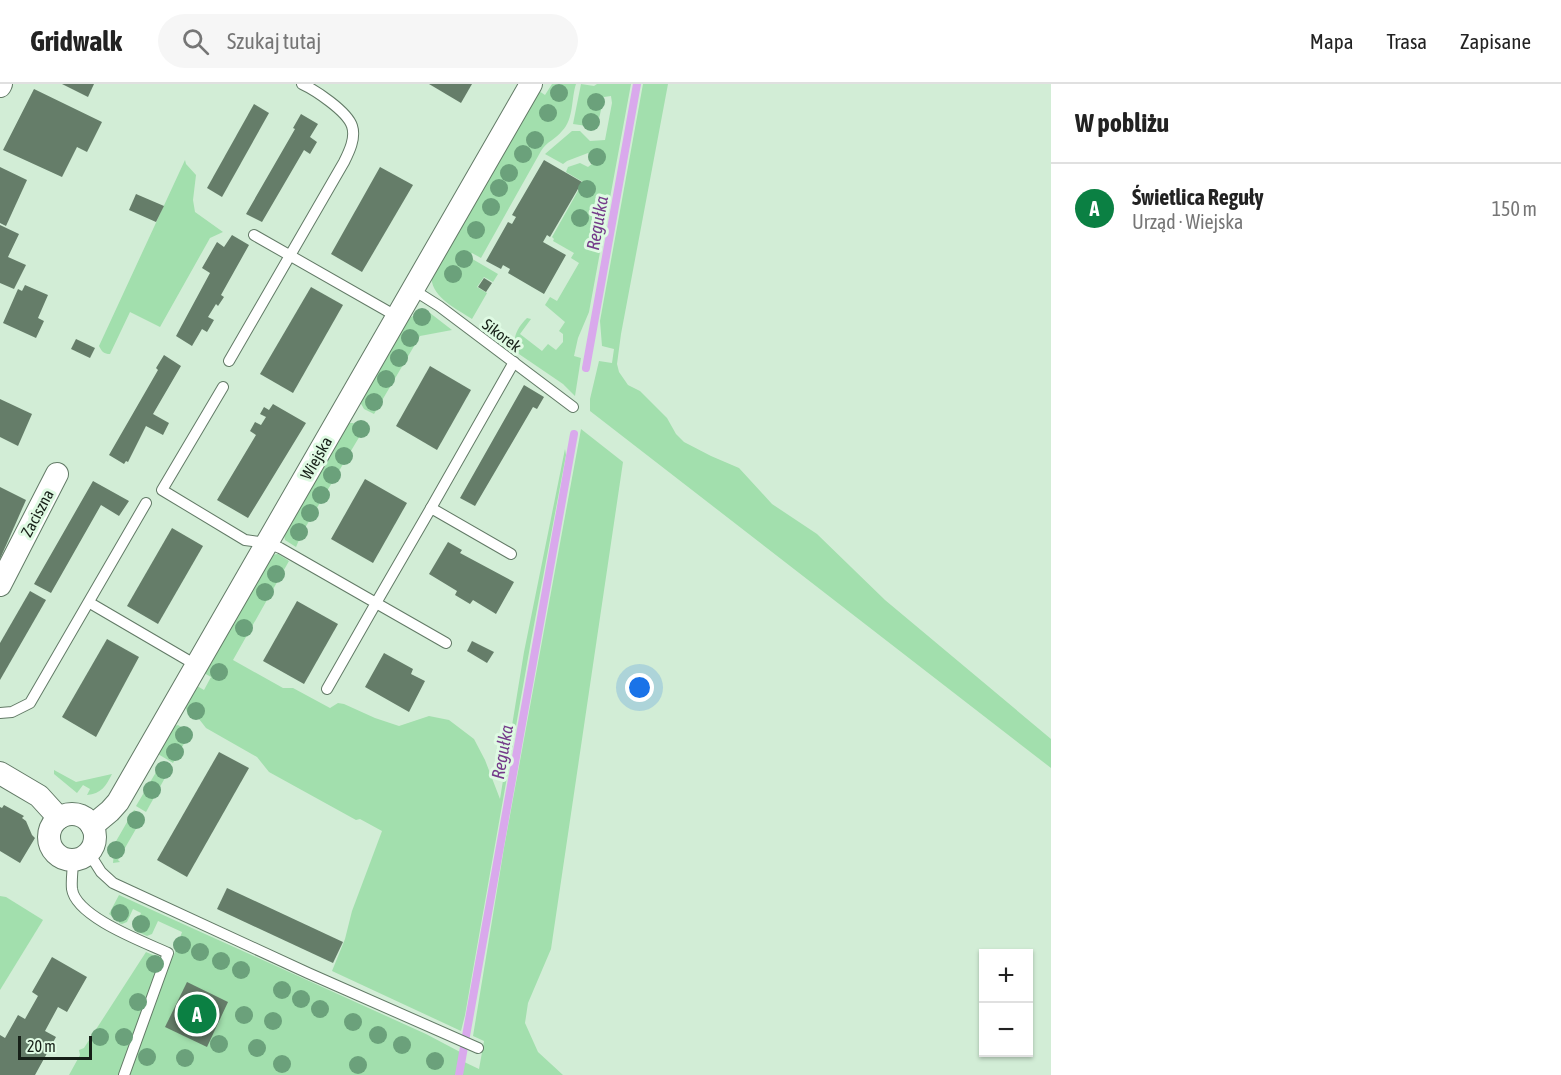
<!DOCTYPE html>
<html lang="pl">
<meta charset="utf-8">
<style>
body{margin:0;font-family:"Asap Condensed",sans-serif;background:#f6f6f6;color:#222}
.controls{position:absolute;right:18px;bottom:18px;display:grid;overflow:hidden;border-radius:0px;box-shadow:0 2px 4px #0004}
.controls button{width:54px;height:54px;display:grid;place-items:center;padding:0;border:0;border-bottom:2px solid #e0e0e0;background:#fff;color:#222;font:30px sans-serif}
.scale{position:absolute;left:18px;bottom:15px;width:74px;box-sizing:border-box;padding-left:6px;border:3px solid #161f17;border-top:0;font-size:16px;line-height:21px;white-space:nowrap;color:#161f17;-webkit-text-stroke:4px #dffae3;paint-order:stroke}
.you{position:absolute;left:640px;top:604px;width:21px;height:21px;margin:-15px;border:4px solid #fff;border-radius:50%;background:#1a73e8;box-shadow:0 0 0 9px #1a73e833}
.badge{display:grid;place-items:center;width:39px;height:39px;border-radius:50%;background:#0b8043;color:#fff;font-size:20px;font-weight:700}
.pin{position:absolute;translate:-50% -50%;border:3px solid #fff;box-shadow:0 2px 6px #0006}
.list{margin:0;padding:0;list-style:none}
h2{display:flex;justify-content:space-between;align-items:center;height:78px;margin:0;padding:0 24px;font-size:26px}
h2 small{font-size:20px;font-weight:400;color:#767676}
.list li{display:grid;grid-template-columns:39px 1fr auto;gap:18px;align-items:center;box-sizing:border-box;height:90px;padding:0 24px;border-top:2px solid #e0e0e0}
.list b{display:block;font-size:22px;white-space:nowrap}
.list p{margin:0;font-size:20px;white-space:nowrap;color:#767676}
.list em{font-size:20px;font-style:normal;color:#767676}
.icon{flex:none;width:33px;height:33px;fill:none;stroke:currentColor;stroke-width:2;stroke-linecap:round;stroke-linejoin:round}
.map{position:relative;flex:none;width:1051px;height:991px;overflow:hidden}
header{display:flex;align-items:center;gap:36px;box-sizing:border-box;height:84px;padding:0 30px;background:#fff;border-bottom:2px solid #e0e0e0}
header strong{font-size:28px}
nav{display:flex;gap:33px;margin-inline-start:auto;font-size:21px}
.search{width:420px;height:54px;background:#f6f6f6;display:flex;align-items:center;gap:15px;box-sizing:border-box;padding:0 21px;border-radius:33px;color:#767676;font-size:22px}
main{display:flex}
aside{flex:1;background:#fff}
.map>svg:first-child{display:block}
.green{fill:#a2dfad}
.lines{fill:none;stroke-linecap:round;stroke-linejoin:round}
.stream{stroke:#d9a9ec;stroke-width:8}
.building{fill:#657d69}
.service-casing{stroke:#627a66;stroke-width:12}
.minor-casing{stroke:#627a66;stroke-width:24}
.service{stroke:#fff;stroke-width:10}
.minor{stroke:#fff;stroke-width:22}
.tree{fill:#6ba17b}
.labels{text-anchor:middle;dominant-baseline:central;stroke-width:6;stroke-linejoin:round;paint-order:stroke}
.street-label{font-size:16px;fill:#161f17;stroke:#dffae3}
.water-label{font-size:18px;font-style:italic;fill:#743a89;stroke:#dffae3}
</style>
<header>
<strong>Gridwalk</strong>
<div class="search"><svg class="icon" aria-label="search" viewBox="0 0 24 24"><circle cx="10" cy="10" r="6"/><path d="M15 15l6 6"/></svg>Szukaj tutaj</div>
<nav><a>Mapa</a><a>Trasa</a><a>Zapisane</a></nav>
</header>
<main>
<div class="map">
<svg width="1051" height="991" viewBox="0 0 1051 991">
<rect width="100%" height="100%" fill="#d2edd6"/>
<g class="green">
<path d="M552,0H576C571,15 574,35 562,47C556,55 546,58 541,67L481,174L472,169L469,173L498,190L493,198L484,193L477,203L487,209L472,235C458,226 429,212 432,192L539,7L545,11Z"/>
<path d="M581,0L594,2L597,0H631L589,228L578,254L574,272L581,274L575,312L563,300L516,268C512,253 517,244 527,234L531,235L520,250L542,267L548,260L556,266L563,258V250L559,247L565,238L545,221L550,213L557,217L579,179L571,174L574,169L553,157L554,155L552,153L583,98L566,88L568,83L580,79L588,83L593,79V75L588,69L567,77L563,80L545,70L572,47H580L590,57L605,56L612,19L611,12L604,13L598,39L594,43L573,40Z"/>
<polygon points="643,0 668,0 621,250 617,280 619,288 628,301 640,307 667,334 676,350 684,358 711,372 739,384 772,420 817,450 885,516 1051,655 1051,684 590,327 590,315 599,277 612,279 614,265 602,262 600,237"/>
<path d="M185,76L186,80L196,91L193,116L195,128L223,148L210,154L160,243L130,228L110,270C104,270 102,268 99,262Z"/>
<polygon points="421,227 430,229 452,246 420,252 374,330 364,325 360,318 408,235"/>
<polygon points="347,339 353,339 364,345 302,449 296,463 285,456 284,451"/>
<path d="M581,345L623,378L551,865L528,919L525,939L538,968L563,991H69L80,971L79,966L84,964L146,868L170,878C176,868 178,859 182,848L158,837L152,850L147,852L136,847L135,842L141,829L133,825L127,838L122,840L119,839V837L109,830L119,811L426,950L462,969L460,976L479,985L484,957L473,952L504,764Z"/>
<polygon points="565,365 566,371 531,557 465,931 461,947 332,887 345,855 352,827 382,747 360,735 356,736 269,688 257,673 206,644 199,635 187,628 185,622 197,602 204,606 211,593 204,589 271,471 278,470 289,477 233,576 283,604 293,604 330,624 338,619 344,620 375,634 399,642 429,632 449,636 474,655 485,676 500,715 524,568"/>
<polygon points="178,641 190,649 173,679 158,670 174,642"/>
<polygon points="162,678 171,683 146,728 136,722"/>
<path d="M54,686L76,698L112,690C106,702 101,710 87,711L90,705L83,701L77,709L54,690Z"/>
<polygon points="134,726 144,731 118,776 120,778 113,779 115,759"/>
<polygon points="0,812 6,813 43,836 0,906"/>
</g>
<g class="lines">
<g class="stream">
<polyline points="586,284 637,0"/>
<polyline points="459,991 574,350"/>
</g>
</g>
<g class="building">
<polygon points="62,0 94,0 88,13"/>
<polygon points="429,0 472,0 461,19"/>
<polygon points="34,5 102,38 87,68 77,63 62,93 3,66"/>
<polygon points="254,20 269,29 222,113 207,104"/>
<polygon points="301,30 318,40 310,53 317,58 310,70 304,66 262,138 246,130 295,45 293,44"/>
<polygon points="544,76 582,98 550,153 547,151 543,158 566,171 544,210 508,189 510,185 503,181 501,185 486,177 508,138 512,140 516,133 512,131"/>
<polygon points="0,83 27,96 6,142 0,139"/>
<polygon points="380,83 413,101 362,188 331,170"/>
<polygon points="136,110 164,122 156,138 129,126"/>
<polygon points="0,141 19,150 8,173 26,181 14,205 0,199"/>
<polygon points="232,151 249,161 221,211 224,213 218,222 216,220 208,233 214,236 207,248 202,245 192,262 176,252 210,189 202,184 217,158 224,163"/>
<polygon points="484,194 492,199 486,208 478,203"/>
<polygon points="25,201 48,211 38,234 44,237 36,254 3,239 18,205 22,207"/>
<polygon points="311,203 343,221 293,309 260,290"/>
<polygon points="76,255 95,264 90,274 71,265"/>
<polygon points="164,271 181,282 153,330 169,339 163,351 146,342 128,378 126,377 124,380 109,371 158,286 156,284"/>
<polygon points="430,282 471,306 437,366 396,342"/>
<polygon points="524,301 544,313 537,325 533,323 475,422 460,414"/>
<polygon points="0,315 32,330 18,362 0,353"/>
<polygon points="273,320 306,339 248,434 217,416 256,351 250,347 255,338 261,341 266,333 260,330 264,323 269,326"/>
<polygon points="365,395 407,419 373,479 331,455"/>
<polygon points="93,397 129,417 119,432 101,421 51,509 34,500"/>
<polygon points="0,403 26,416 0,475"/>
<polygon points="172,444 203,462 158,540 127,522"/>
<polygon points="448,458 462,466 460,469 514,498 496,530 473,516 470,520 455,511 457,507 429,490"/>
<polygon points="30,507 46,516 0,596 0,559"/>
<polygon points="297,517 338,540 304,600 263,577"/>
<polygon points="107,555 139,573 96,653 62,633"/>
<polygon points="472,557 494,568 487,579 467,567"/>
<polygon points="384,569 413,585 411,590 425,597 409,628 365,603"/>
<polygon points="219,668 249,684 187,793 157,776"/>
<polygon points="4,721 24,732 22,734 26,737 32,751 35,754 20,779 0,767 0,723 2,724"/>
<polygon points="227,804 343,858 333,879 217,825"/>
<polygon points="52,873 87,893 67,928 58,923 45,947 56,953 35,991 0,991 0,951 5,954 18,931 25,935 38,912 32,908"/>
<polygon points="187,898 228,918 207,963 165,943"/>
</g>
<g class="lines">
<g class="service-casing">
<g id="service">
<polyline points="254,151 396,232"/>
<polyline points="412,205 439,222 573,323"/>
<path d="M229,277L344,78C349,68 356,54 352,42C347,27 315,6 302,0"/>
<polyline points="223,303 162,406 245,456 267,459 280,464 376,519 327,605"/>
<polyline points="431,424 514,278"/>
<polyline points="90,519 196,581"/>
<polyline points="446,559 376,519 431,424 511,470"/>
<polyline points="0,629 12,628 30,619 146,419"/>
<polyline points="89,769 101,788 113,799 308,889 478,964"/>
<path d="M73,776C73,785 71,796 72,805C76,833 144,858 168,869L124,991"/>
</g>
</g>
<g class="minor-casing">
<g id="minor">
<polyline points="0,2 1,0"/>
<polyline points="0,501 57,390"/>
<polyline points="0,689 39,712 59,734"/>
<circle cx="72" cy="753" r="23"/>
<polyline points="92,742 110,727 118,718 531,0"/>
</g>
</g>
<use href="#service" class="service"/>
<use href="#minor" class="minor"/>
</g>
<g class="tree">
<circle cx="559" cy="9" r="9"/>
<circle cx="596" cy="18" r="9"/>
<circle cx="548" cy="29" r="9"/>
<circle cx="591" cy="38" r="9"/>
<circle cx="535" cy="56" r="9"/>
<circle cx="523" cy="70" r="9"/>
<circle cx="597" cy="73" r="9"/>
<circle cx="509" cy="89" r="9"/>
<circle cx="499" cy="104" r="9"/>
<circle cx="587" cy="105" r="9"/>
<circle cx="491" cy="123" r="9"/>
<circle cx="580" cy="134" r="9"/>
<circle cx="476" cy="146" r="9"/>
<circle cx="464" cy="175" r="9"/>
<circle cx="453" cy="190" r="9"/>
<circle cx="422" cy="233" r="9"/>
<circle cx="410" cy="254" r="9"/>
<circle cx="399" cy="274" r="9"/>
<circle cx="386" cy="295" r="9"/>
<circle cx="374" cy="318" r="9"/>
<circle cx="361" cy="345" r="9"/>
<circle cx="344" cy="372" r="9"/>
<circle cx="332" cy="391" r="9"/>
<circle cx="321" cy="411" r="9"/>
<circle cx="310" cy="429" r="9"/>
<circle cx="299" cy="448" r="9"/>
<circle cx="276" cy="490" r="9"/>
<circle cx="265" cy="508" r="9"/>
<circle cx="244" cy="544" r="9"/>
<circle cx="219" cy="588" r="9"/>
<circle cx="196" cy="627" r="9"/>
<circle cx="184" cy="651" r="9"/>
<circle cx="175" cy="668" r="9"/>
<circle cx="164" cy="686" r="9"/>
<circle cx="152" cy="706" r="9"/>
<circle cx="136" cy="736" r="9"/>
<circle cx="116" cy="766" r="9"/>
<circle cx="120" cy="829" r="9"/>
<circle cx="141" cy="840" r="9"/>
<circle cx="182" cy="861" r="9"/>
<circle cx="200" cy="868" r="9"/>
<circle cx="221" cy="877" r="9"/>
<circle cx="155" cy="880" r="9"/>
<circle cx="241" cy="886" r="9"/>
<circle cx="282" cy="906" r="9"/>
<circle cx="301" cy="915" r="9"/>
<circle cx="138" cy="918" r="9"/>
<circle cx="320" cy="925" r="9"/>
<circle cx="244" cy="931" r="9"/>
<circle cx="273" cy="937" r="9"/>
<circle cx="353" cy="938" r="9"/>
<circle cx="378" cy="951" r="9"/>
<circle cx="100" cy="953" r="9"/>
<circle cx="124" cy="953" r="9"/>
<circle cx="219" cy="960" r="9"/>
<circle cx="402" cy="961" r="9"/>
<circle cx="257" cy="964" r="9"/>
<circle cx="147" cy="973" r="9"/>
<circle cx="185" cy="974" r="9"/>
<circle cx="435" cy="977" r="9"/>
<circle cx="282" cy="980" r="9"/>
<circle cx="358" cy="981" r="9"/>
</g>
<g class="labels">
<g class="street-label">
<text transform="translate(502 251) rotate(37)">Sikorek</text>
<text transform="translate(316 374) rotate(-60)">Wiejska</text>
<text transform="translate(37 429) rotate(-62)">Zaciszna</text>
</g>
<g class="water-label">
<text transform="translate(597 139) rotate(-80)">Regułka</text>
<text transform="translate(502 668) rotate(-80)">Regułka</text>
</g>
</g>
</svg>
<div class="controls">
<button>+</button>
<button>−</button>
</div>
<div class="scale">20 m</div>
<div class="you"></div>
<div class="pin badge" style="left:197px;top:930px">A</div>
</div>
<aside>
<h2>W pobliżu<small></small></h2>
<ul class="list">
<li><span class="badge">A</span><div><b>Świetlica Reguły</b><p>Urząd · Wiejska</p></div><em>150 m</em></li>
</ul>
</aside>
</main>
